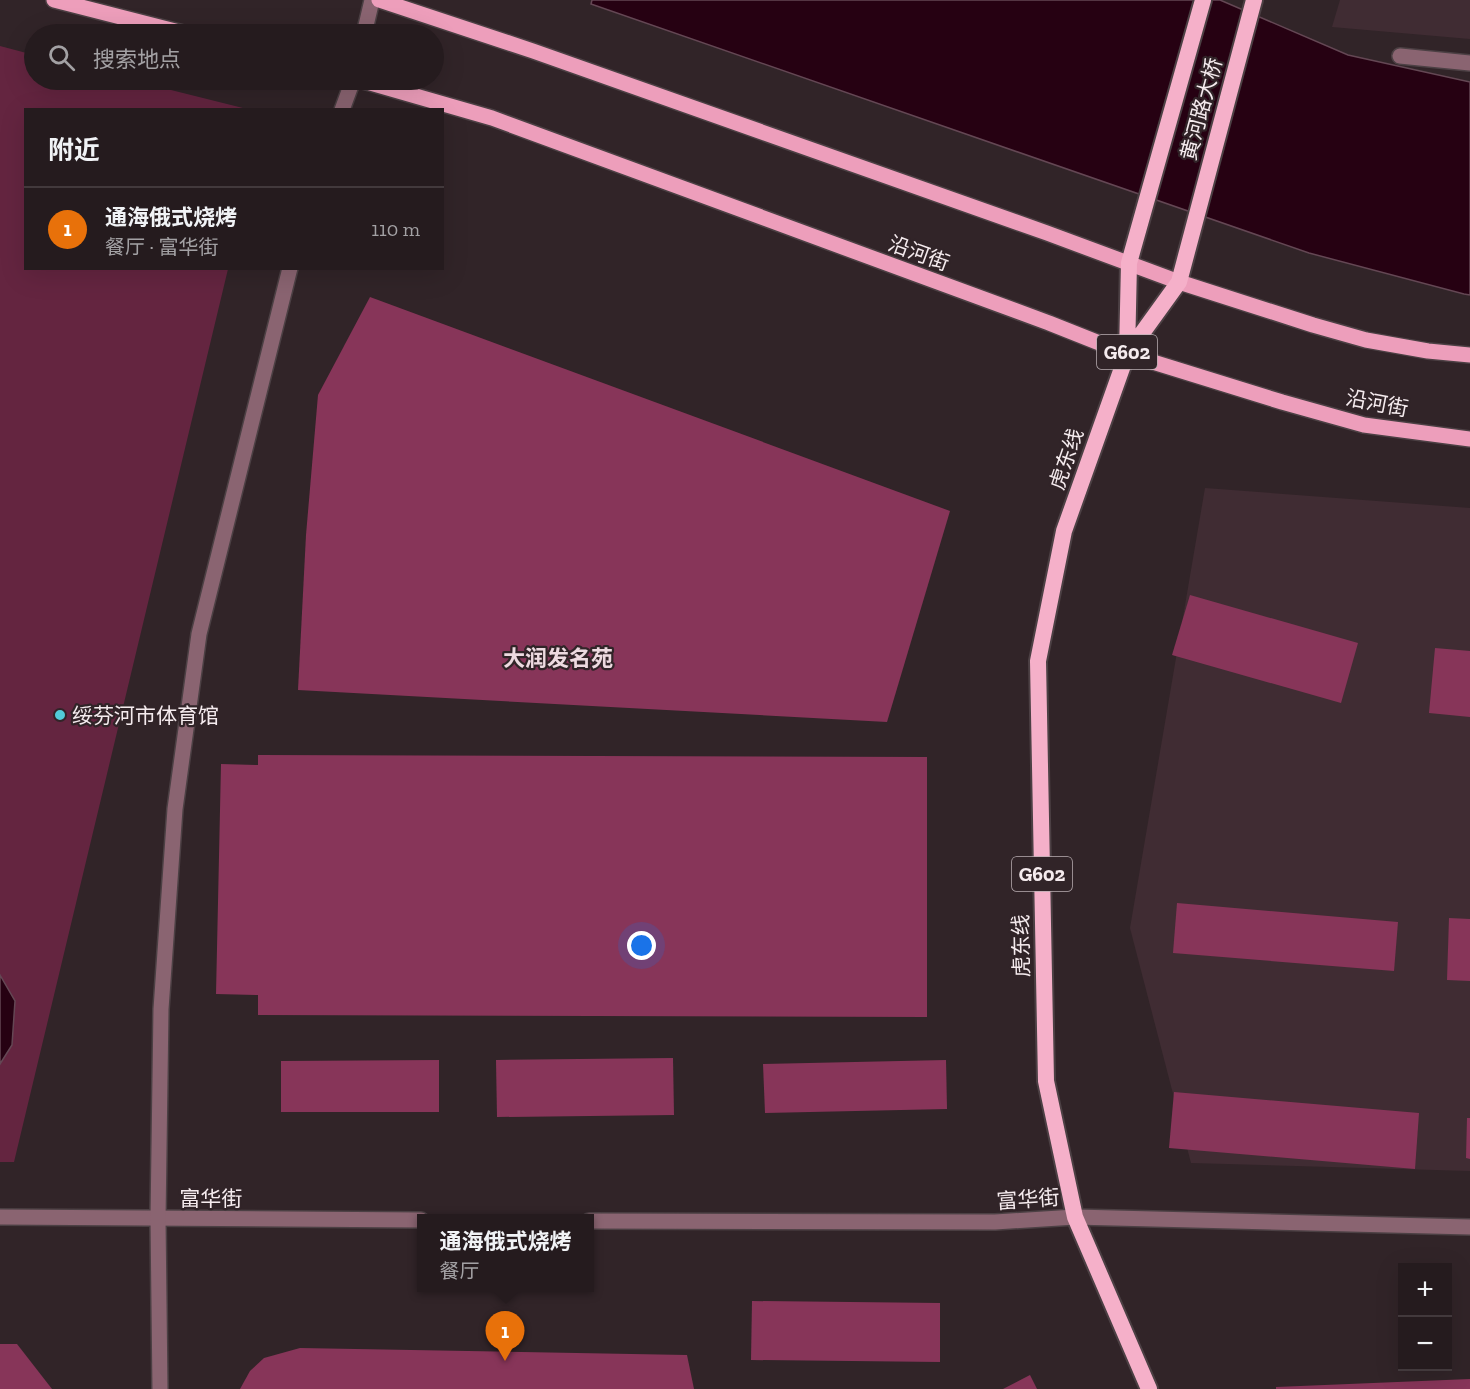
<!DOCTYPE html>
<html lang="zh">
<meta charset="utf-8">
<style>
body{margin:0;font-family:"Zilla Slab","Noto Sans SC",serif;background:#31282b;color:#f1f3f6}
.controls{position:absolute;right:18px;bottom:18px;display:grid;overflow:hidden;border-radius:0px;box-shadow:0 6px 24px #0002}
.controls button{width:54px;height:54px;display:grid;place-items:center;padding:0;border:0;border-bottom:2px solid #42393c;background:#251b1e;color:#f1f3f6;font:30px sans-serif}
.you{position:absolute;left:642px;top:946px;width:21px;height:21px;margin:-15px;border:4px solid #fff;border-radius:50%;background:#1a73e8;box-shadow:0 0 0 9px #1a73e833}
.badge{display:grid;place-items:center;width:39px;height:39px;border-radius:50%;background:#52cbd9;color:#fff;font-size:20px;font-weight:700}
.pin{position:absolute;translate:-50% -50px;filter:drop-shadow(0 2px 3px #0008)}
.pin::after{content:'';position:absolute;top:32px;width:21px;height:18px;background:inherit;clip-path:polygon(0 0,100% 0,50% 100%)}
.popup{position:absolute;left:417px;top:1214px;width:177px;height:78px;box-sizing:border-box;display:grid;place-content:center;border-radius:0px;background:#251b1e;filter:drop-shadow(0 2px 4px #0005);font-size:20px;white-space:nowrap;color:#a3a1a4}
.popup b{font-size:22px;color:#f1f3f6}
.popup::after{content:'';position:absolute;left:50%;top:100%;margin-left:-12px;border:12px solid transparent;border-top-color:#251b1e}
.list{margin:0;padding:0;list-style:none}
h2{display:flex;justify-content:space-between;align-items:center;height:78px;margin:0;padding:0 24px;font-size:26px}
h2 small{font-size:20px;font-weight:400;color:#a3a1a4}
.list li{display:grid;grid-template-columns:39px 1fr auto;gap:18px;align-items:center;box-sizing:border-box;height:84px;padding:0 24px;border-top:2px solid #42393c}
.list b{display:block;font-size:22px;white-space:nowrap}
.list p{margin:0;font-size:20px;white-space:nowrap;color:#a3a1a4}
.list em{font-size:20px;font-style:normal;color:#a3a1a4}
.icon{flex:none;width:33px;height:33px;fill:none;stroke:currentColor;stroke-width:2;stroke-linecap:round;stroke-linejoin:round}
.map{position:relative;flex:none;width:1470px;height:1389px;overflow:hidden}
.search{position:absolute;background:#251b1e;box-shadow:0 6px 24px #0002;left:24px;top:24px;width:420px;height:66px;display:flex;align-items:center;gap:15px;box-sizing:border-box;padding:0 21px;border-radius:33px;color:#a3a1a4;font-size:22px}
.panel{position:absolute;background:#251b1e;box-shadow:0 6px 24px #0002;left:24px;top:108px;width:420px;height:162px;border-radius:0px}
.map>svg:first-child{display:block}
.built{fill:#402c33}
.green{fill:#642540}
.water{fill:#260112;stroke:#644754;stroke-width:1.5}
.building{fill:#873559}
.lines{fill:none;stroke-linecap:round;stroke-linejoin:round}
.minor-casing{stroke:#4c4044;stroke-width:18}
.tertiary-casing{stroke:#4c4044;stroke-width:18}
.primary-casing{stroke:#4c4044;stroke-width:18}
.trunk-casing{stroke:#4c4044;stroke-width:20}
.minor{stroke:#8a6471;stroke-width:15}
.tertiary{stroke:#8a6471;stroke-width:15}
.primary{stroke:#ed9ebb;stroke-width:15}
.trunk{stroke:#f5b0c9;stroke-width:16}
.poi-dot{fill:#52cbd9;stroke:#312428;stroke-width:2}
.labels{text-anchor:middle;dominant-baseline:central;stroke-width:4.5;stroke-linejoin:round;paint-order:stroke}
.shield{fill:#312428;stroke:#baafb3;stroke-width:1.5}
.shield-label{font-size:20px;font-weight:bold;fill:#f5ebee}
.street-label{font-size:21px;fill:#f5ebee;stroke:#312428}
.poi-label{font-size:21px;fill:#f5ebee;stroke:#312428;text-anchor:start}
.neighbourhood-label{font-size:22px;font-weight:bold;fill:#eddae0;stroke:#312428}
</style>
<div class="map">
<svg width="1470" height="1389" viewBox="0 0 1470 1389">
<rect width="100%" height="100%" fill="#312428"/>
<g class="built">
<polygon points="1340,0 1470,0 1470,39 1332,27"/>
<polygon points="1205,488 1470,508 1470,1171 1191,1163 1130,928"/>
</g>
<polygon class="green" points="0,46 34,55 34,80 131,80 247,109 26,110 26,268 228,269 14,1162 0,1162"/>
<g class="water">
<polygon points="592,0 1220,0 1348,55 1470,82 1470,295 1464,294 1309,253 591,4"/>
<polygon points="0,975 15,1001 12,1045 0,1064"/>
</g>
<g class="building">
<polygon points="370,297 950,511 887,722 298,690 306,535 318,395"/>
<polygon points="1190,595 1358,643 1341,703 1172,655"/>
<polygon points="1435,648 1470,651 1470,717 1429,713"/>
<polygon points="258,755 927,757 927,1017 258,1015 258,995 216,994 221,764 258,765"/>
<polygon points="1177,903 1398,922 1394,971 1173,953"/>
<polygon points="1449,918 1470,919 1470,981 1447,980"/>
<polygon points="673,1058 674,1115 497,1117 496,1060"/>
<polygon points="439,1060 439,1112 281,1112 281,1061"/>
<polygon points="946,1060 947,1109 765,1113 763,1064"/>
<polygon points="1174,1092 1419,1113 1415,1169 1169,1148"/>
<polygon points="1467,1118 1470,1118 1470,1159 1466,1158"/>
<polygon points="752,1301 940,1303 940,1362 751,1360"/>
<polygon points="0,1344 17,1344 52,1389 0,1389"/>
<polygon points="300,1348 687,1355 694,1389 240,1389 250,1371 264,1358"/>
<polygon points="1030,1375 1037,1389 1003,1389"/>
<polygon points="1470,1379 1470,1389 1276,1389 1276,1387"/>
</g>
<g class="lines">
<g class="minor-casing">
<polyline id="minor" points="1400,56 1470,63"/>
</g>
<g class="tertiary-casing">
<g id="tertiary">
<polyline points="364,34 372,0"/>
<polyline points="342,110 353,80"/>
<polyline points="0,1217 421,1220"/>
<polyline points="589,1221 995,1222 1075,1217 1470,1227"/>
<polyline points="160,1389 158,1219 161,1009 175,809 199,634 290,268"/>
</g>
</g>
<g class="primary-casing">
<g id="primary">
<polyline points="54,0 187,34"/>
<polyline points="379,0 533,51 1047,233 1179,282 1313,325 1366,340 1428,351 1470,355"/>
<polyline points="360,80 492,118 1049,323 1127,354 1282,402 1364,425 1470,439"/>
</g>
</g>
<g class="trunk-casing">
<g id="trunk">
<polyline points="1203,0 1129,263 1127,354 1179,282 1254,0"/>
<polyline points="1127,354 1064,531 1038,661 1046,1081 1075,1217 1149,1389"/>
</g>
</g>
<use href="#minor" class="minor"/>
<use href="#tertiary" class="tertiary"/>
<use href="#primary" class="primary"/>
<use href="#trunk" class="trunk"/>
</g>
<circle class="poi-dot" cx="60" cy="715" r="6"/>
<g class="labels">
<g class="shield">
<rect x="1097" y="335" width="60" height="34" rx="4.5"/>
<rect x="1012" y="857" width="60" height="34" rx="4.5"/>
</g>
<g class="shield-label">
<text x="1127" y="352">G602</text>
<text x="1042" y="874">G602</text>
</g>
<g class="street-label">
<text transform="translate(1201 109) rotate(-75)">黄河路大桥</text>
<text transform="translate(919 253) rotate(20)">沿河街</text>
<text transform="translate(1377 403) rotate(11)">沿河街</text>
<text transform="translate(1066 459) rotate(-71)">虎东线</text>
<text transform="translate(1021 946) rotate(-91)">虎东线</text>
<text x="211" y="1198">富华街</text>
<text transform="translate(1028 1199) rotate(-4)">富华街</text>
</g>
<g class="poi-label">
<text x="72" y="715">绥芬河市体育馆</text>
</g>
<g class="neighbourhood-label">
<text x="558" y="658">大润发名苑</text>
</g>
</g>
</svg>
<div class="controls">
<button>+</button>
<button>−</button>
</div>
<div class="you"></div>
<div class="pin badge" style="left:505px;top:1361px;background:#e8710a">1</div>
<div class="popup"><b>通海俄式烧烤</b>餐厅</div>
<div class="search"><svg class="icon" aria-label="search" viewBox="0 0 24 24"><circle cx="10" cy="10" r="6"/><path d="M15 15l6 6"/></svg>搜索地点</div>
<section class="panel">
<h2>附近<small></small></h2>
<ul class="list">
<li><span class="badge" style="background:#e8710a">1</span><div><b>通海俄式烧烤</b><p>餐厅 · 富华街</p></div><em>110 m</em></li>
</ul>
</section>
</div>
